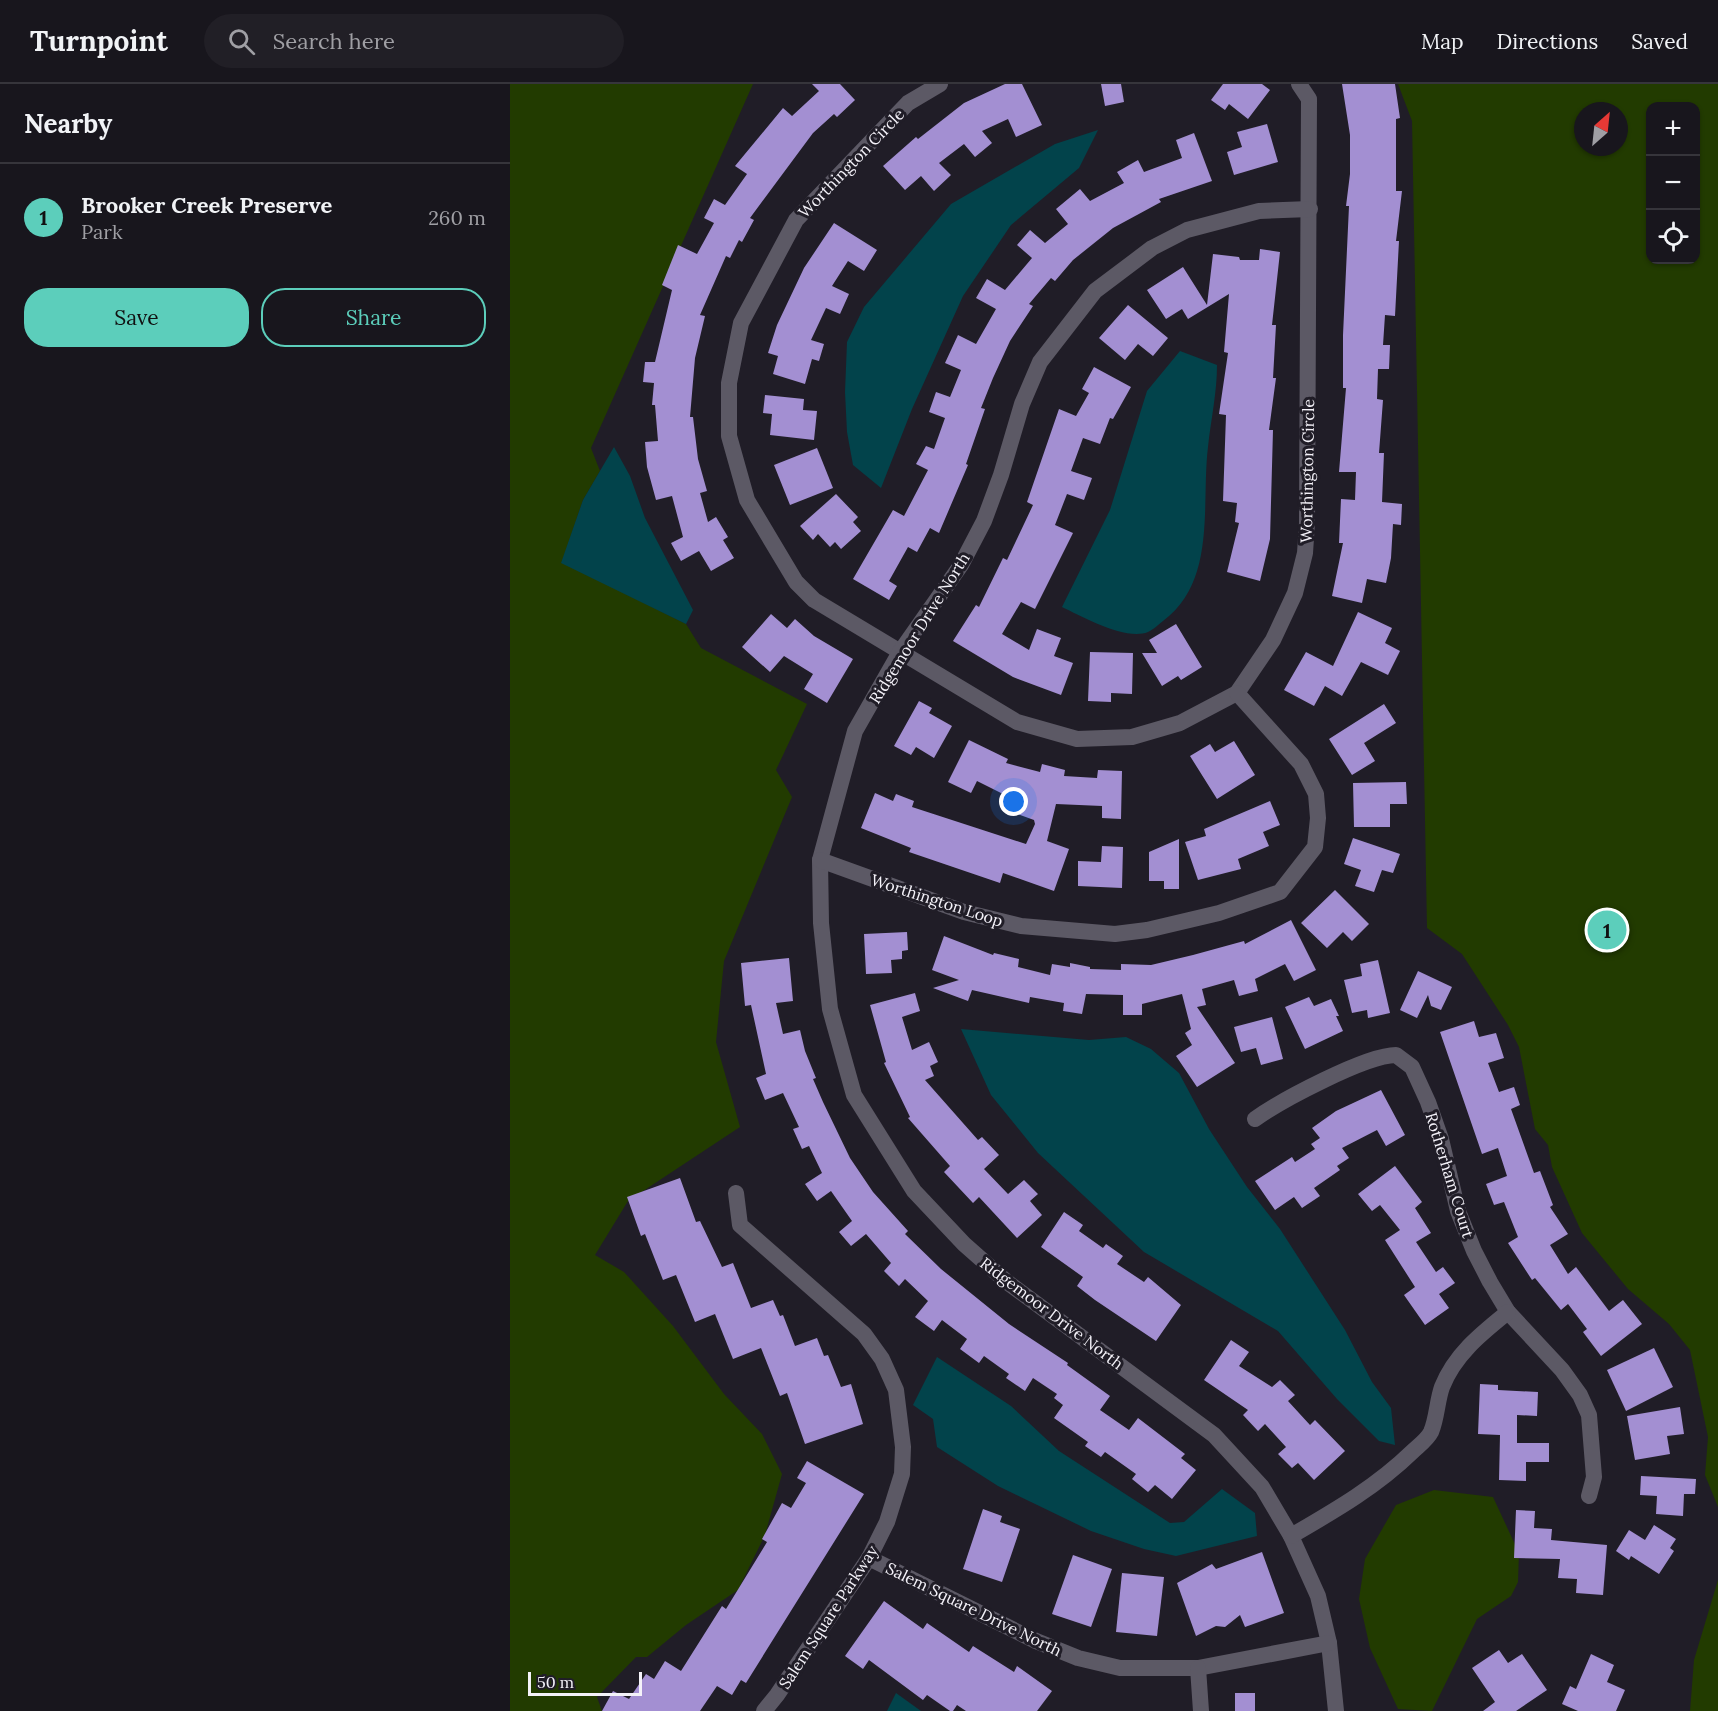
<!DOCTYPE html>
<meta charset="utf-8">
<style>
body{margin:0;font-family:Lora,serif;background:#211f26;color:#f1f3f6}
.controls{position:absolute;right:18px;top:18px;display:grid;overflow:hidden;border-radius:12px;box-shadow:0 2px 4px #0004}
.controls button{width:54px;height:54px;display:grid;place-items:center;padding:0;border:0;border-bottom:2px solid #36353b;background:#18161d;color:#f1f3f6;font:30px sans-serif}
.compass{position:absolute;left:1064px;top:18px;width:54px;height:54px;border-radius:50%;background:#18161d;box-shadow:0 2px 4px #0004;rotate:27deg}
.scale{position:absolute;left:18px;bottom:15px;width:114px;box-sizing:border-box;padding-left:6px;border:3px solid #f4f2f9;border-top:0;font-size:16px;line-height:21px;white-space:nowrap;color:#f4f2f9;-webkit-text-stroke:4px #201d27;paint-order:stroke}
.you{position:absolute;left:504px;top:718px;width:21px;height:21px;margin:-15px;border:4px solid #fff;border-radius:50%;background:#1a73e8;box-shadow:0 0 0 9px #1a73e833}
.badge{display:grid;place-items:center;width:39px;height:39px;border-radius:50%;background:#5ccebb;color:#111;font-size:20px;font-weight:700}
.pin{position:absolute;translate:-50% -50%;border:3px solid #fff;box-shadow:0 2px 6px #0006}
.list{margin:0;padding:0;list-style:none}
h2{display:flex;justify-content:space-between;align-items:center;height:78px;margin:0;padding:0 24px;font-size:26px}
h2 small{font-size:20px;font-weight:400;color:#9f9fa4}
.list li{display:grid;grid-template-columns:39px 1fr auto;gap:18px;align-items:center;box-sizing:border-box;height:108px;padding:0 24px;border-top:2px solid #36353b}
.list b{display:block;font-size:22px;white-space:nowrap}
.list p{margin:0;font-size:20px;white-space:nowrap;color:#9f9fa4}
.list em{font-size:20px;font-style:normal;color:#9f9fa4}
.actions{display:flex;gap:12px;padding:18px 24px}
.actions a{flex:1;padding:14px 0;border:2px solid #5ccebb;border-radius:24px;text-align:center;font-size:21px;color:#5ccebb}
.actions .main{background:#5ccebb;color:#111}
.icon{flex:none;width:33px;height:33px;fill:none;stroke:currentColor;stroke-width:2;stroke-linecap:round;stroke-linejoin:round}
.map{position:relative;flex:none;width:1208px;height:1627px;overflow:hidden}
header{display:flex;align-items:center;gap:36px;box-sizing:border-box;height:84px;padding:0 30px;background:#18161d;border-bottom:2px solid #36353b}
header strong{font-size:28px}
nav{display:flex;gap:33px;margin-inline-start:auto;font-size:21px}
.search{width:420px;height:54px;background:#211f26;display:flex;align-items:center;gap:15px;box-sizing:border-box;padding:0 21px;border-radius:33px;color:#9f9fa4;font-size:22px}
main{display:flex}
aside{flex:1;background:#18161d}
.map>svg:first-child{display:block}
.green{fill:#223b00;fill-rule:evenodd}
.water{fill:#02434b}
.building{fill:#a38fd2}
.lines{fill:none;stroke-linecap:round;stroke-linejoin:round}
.minor{stroke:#5c5965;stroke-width:16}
.labels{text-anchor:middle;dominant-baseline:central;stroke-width:6;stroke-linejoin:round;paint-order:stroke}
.street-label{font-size:16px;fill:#f4f2f9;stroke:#201d27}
</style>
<header>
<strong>Turnpoint</strong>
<div class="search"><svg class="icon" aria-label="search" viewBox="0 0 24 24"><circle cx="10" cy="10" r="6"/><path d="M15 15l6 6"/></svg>Search here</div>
<nav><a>Map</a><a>Directions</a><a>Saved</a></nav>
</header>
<main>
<aside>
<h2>Nearby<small></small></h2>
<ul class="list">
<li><span class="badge">1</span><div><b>Brooker Creek Preserve</b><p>Park</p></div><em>260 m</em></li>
</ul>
<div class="actions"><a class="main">Save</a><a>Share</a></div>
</aside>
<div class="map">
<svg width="1208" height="1627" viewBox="0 0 1208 1627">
<rect width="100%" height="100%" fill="#201d27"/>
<g class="green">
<polygon points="0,0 243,0 81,364 90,387 73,416 52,478 176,540 191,564 297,620 266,686 282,713 214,877 206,958 230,1043 118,1117 85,1171 114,1188 163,1242 214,1310 252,1350 272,1390 255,1451 228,1506 176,1541 137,1573 126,1573 87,1613 92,1627 0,1627"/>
<path d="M888,0H1208V1423L1195,1391L1198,1353L1180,1266L1159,1240L1118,1205L1072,1149L1042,1083L1038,1061L1025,1045L1009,963L998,941L952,870L917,844L902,37ZM1140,22H1186V176H1140ZM1073,27H1109V63H1073Z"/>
<polygon points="924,1406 983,1413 1009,1469 1008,1498 1001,1512 967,1535 922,1627 888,1625 860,1564 849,1515 855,1475 886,1421"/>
<polygon points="1208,1496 1208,1627 1180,1627 1184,1576"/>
</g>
<g class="water">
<polygon points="588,46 569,84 501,141 453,212 402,325 371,404 343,381 337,348 335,308 337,258 354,223 441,120 545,60"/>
<path d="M670,267L707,281C707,309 701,335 698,363C691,421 707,497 653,537C649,540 643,546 638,548C616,557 573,533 552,523L600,426L637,307Z"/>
<polygon points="104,363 120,392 135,434 183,526 176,540 51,479 73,416"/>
<polygon points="451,945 579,956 616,953 641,965 669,989 699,1045 737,1103 770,1145 835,1246 862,1298 881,1324 885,1361 869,1357 827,1315 768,1247 634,1168 528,1069 481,1011"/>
<polygon points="427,1273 501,1322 549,1367 660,1439 674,1438 712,1405 745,1429 747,1452 666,1472 634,1465 581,1447 488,1402 427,1363 423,1335 403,1321"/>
<polygon points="386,1609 411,1627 377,1627"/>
</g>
<g class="building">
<polygon points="302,0 330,0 345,16 327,33 324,30 303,49 240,134 244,136 232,158 229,156 220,174 216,172 190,231 195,232 185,274 180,333 183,333 188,375 197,407 190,409 198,438 206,433 218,453 213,456 224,474 201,487 189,467 171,477 161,459 173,453 162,412 146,416 137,383 135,358 148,357 145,321 142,321 144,299 133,298 135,278 145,278 162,206 152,201 168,161 187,170 204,139 194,134 204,115 215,121 237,90 225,82 273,24 282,32 309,7"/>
<polygon points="495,0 512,0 532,41 506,53 498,35 472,47 482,59 465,73 454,60 429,79 441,91 424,107 411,92 395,106 373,82 406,53 408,55 454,19"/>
<polygon points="591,0 611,0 614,18 595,22"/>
<polygon points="713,0 752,0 760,6 738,35 719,20 715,26 701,16"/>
<polygon points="832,0 885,0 890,34 886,35 886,107 892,107 886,157 889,157 885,232 875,231 873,261 880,261 879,285 868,285 867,315 873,316 869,369 874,369 872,418 892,420 891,441 883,440 881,474 876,499 857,495 852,519 822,512 833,459 829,459 831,415 845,416 846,388 829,388 836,304 833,304 833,251 839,122 836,122 840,90 840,51"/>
<polygon points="757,40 768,78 724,91 717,68 732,63 727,48"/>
<polygon points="684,49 702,97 649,115 651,118 603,144 563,176 545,197 541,194 519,220 523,222 500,257 483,294 471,324 475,325 456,380 458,381 429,449 420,444 407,468 398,463 379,497 387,502 379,516 343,495 383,426 394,432 418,386 406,380 416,362 424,365 435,334 419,328 426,308 440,313 451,286 435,279 448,251 466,260 486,225 466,214 477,195 495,206 522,174 507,161 520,146 535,159 558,140 546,125 570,105 580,117 614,99 607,88 628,76 634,88 672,74 666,56"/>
<polygon points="324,139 367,166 354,187 338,177 322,202 339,210 330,230 316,224 301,256 314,260 309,277 302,275 295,300 263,290 268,272 258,269 267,241 294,184"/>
<polygon points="750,165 770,168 762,241 766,241 763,294 766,294 759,346 763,346 760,455 750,497 717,488 729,439 725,438 727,419 713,417 716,331 709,330 718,269 714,268 719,210 678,235 672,225 656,235 637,206 673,183 697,221 703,170 729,173 730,176 749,176"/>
<polygon points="618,221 658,254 643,272 628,260 615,276 589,254"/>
<polygon points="584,283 621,303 603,335 600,334 590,360 573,354 561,387 582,394 574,416 557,410 545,441 563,449 525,525 511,518 492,550 519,566 527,545 551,554 544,572 563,579 551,611 503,593 443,557 466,521 469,523 493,474 497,476 523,421 517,418 549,325 566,332 579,309 572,305"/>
<polygon points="255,311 294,315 293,326 307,327 304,356 260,351 262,330 253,329"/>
<polygon points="307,364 323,404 280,421 264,381"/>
<polygon points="326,410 348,433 343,438 351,447 331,465 325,458 320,463 308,450 303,456 290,442"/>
<polygon points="848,528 882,544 875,559 890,567 878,591 851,578 832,612 815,602 804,622 774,606 796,568 823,582"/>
<polygon points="261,530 277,544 285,535 304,552 343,575 317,619 294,605 303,590 274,572 260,588 232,563"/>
<polygon points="666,540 692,583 671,596 668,592 652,602 632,569 647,569 639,556"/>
<polygon points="580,568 623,569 622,610 601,609 601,618 578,617"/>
<polygon points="409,617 422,624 419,629 442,642 424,674 406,663 401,671 384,662"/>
<polygon points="874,620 886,639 854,659 865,677 842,691 819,655"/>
<polygon points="459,656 498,675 496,679 530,688 532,680 555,686 554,692 587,694 588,686 612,687 611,735 592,734 592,722 546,720 537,757 559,765 544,807 493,789 490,799 399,768 401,764 351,744 365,709 383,717 386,710 404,717 402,723 516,760 525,740 524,736 494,725 497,712 467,697 461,709 438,698"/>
<polygon points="724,657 745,691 707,715 680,672 700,660 705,668"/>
<polygon points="896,698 897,720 880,720 880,743 844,743 843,699"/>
<polygon points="760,717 770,741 753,748 759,762 728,775 731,785 688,796 675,758 696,752 694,745"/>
<polygon points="843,754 890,770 883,789 872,786 864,808 845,802 851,786 834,780"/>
<polygon points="669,755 669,805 654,805 654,797 639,797 639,768"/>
<polygon points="592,762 613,763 612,804 568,802 568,777 591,778"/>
<polygon points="825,806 859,840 842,857 833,848 817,864 791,839"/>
<polygon points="781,836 806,886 784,897 775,880 745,895 748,907 729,912 724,896 692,905 696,921 687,923 725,979 687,1003 666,972 682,961 675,949 681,945 672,910 632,920 632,931 613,931 613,911 576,910 572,930 553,927 554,919 520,913 519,919 462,906 458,917 423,904 449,896 422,886 434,852 483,871 484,869 509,875 508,883 540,891 542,880 560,883 560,879 580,883 580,885 611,886 611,880 641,881 683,871 734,857 735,860"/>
<polygon points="397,848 398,866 392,867 392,875 381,876 382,889 356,890 354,850"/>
<polygon points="279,874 283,917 266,919 273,950 290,946 295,967 306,994 303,995 313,1018 340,1074 363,1108 398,1147 395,1150 431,1185 499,1240 558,1279 557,1281 600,1312 590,1326 619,1346 628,1334 675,1370 671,1374 686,1386 662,1415 645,1401 638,1408 622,1395 626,1390 595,1368 591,1373 575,1362 578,1358 544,1334 553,1321 544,1314 547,1310 523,1294 515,1307 496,1294 499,1290 474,1272 469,1279 450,1265 457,1255 432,1236 424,1247 405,1233 418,1217 395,1195 389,1202 374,1187 381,1179 356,1150 341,1162 329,1148 342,1137 321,1107 307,1117 295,1100 312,1089 299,1062 292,1065 283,1045 289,1043 273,1009 255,1016 246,994 256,990 241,921 235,922 231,879"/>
<polygon points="868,876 880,929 858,934 857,926 842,929 834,896 852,892 850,880"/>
<polygon points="908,887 942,903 931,926 921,922 918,911 907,934 890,926"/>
<polygon points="405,909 410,927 392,933 402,966 419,958 428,978 420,982 424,992 415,996 468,1056 472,1053 489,1071 474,1085 498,1110 514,1096 528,1110 520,1117 532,1131 507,1154 469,1113 463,1119 434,1088 440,1082 398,1034 400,1033 374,979 376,978 360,921"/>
<polygon points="799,913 804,922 821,915 829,932 826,932 833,947 795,965 775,923"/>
<polygon points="762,933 773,975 751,981 746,964 731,968 724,943"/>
<polygon points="964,937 969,953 986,949 994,974 978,979 989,1008 1004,1003 1010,1021 1001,1025 1024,1089 1030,1087 1043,1121 1040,1123 1058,1150 1040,1161 1058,1190 1066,1183 1099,1227 1113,1216 1132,1240 1091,1272 1073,1248 1077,1245 1058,1220 1051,1226 1025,1194 1022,1196 998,1159 1008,1153 994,1118 984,1121 976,1100 997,1092 988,1064 972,1070 930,948"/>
<polygon points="871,1006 895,1051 876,1062 867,1046 832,1064 839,1074 827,1082 830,1086 804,1104 810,1112 792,1124 784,1113 765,1126 745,1097 782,1073 785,1078 805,1065 801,1060 810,1054 802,1044 826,1027"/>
<polygon points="885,1082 912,1118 905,1124 921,1149 906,1158 926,1188 933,1183 945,1199 929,1210 939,1224 915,1241 894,1211 905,1203 875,1156 890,1146 870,1121 862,1127 848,1110"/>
<polygon points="170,1094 186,1138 190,1137 212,1183 223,1179 241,1224 263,1216 270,1232 273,1231 285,1262 307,1254 314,1272 318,1271 331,1303 341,1300 353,1340 295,1360 277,1309 270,1312 251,1264 223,1275 205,1230 185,1238 166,1191 153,1196 135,1150 131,1152 117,1113"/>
<polygon points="554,1128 573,1141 569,1147 593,1164 596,1160 613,1172 607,1180 634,1198 638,1193 671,1221 646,1257 585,1216 567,1202 573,1193 531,1163"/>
<polygon points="721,1256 739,1268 729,1282 762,1303 770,1296 785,1311 778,1317 800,1341 805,1336 835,1367 804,1396 788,1379 782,1384 768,1370 776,1363 755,1340 748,1347 733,1331 738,1326 694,1296"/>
<polygon points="1144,1264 1163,1303 1116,1327 1097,1286"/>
<polygon points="970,1300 988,1301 988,1306 1028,1308 1027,1332 1007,1331 1007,1359 1039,1359 1039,1378 1016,1378 1016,1397 989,1396 990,1351 968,1350"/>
<polygon points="1170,1323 1174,1350 1157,1352 1160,1370 1125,1376 1117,1332"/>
<polygon points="297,1377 354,1410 236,1599 231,1596 222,1611 207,1602 190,1627 92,1627 103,1607 119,1615 136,1590 144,1595 155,1577 171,1587 212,1522 216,1525 257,1458 252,1455 272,1419 281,1424 296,1399 287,1394"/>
<polygon points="1131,1392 1186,1395 1185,1410 1174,1410 1173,1432 1146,1430 1147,1412 1130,1411"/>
<polygon points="473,1425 492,1432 490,1438 510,1445 492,1498 453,1485"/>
<polygon points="1006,1426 1025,1427 1024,1444 1042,1445 1041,1456 1097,1461 1093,1511 1066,1509 1067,1495 1048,1494 1050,1475 1004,1474"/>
<polygon points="1144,1441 1166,1455 1160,1464 1164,1467 1149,1490 1121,1472 1119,1476 1106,1467 1119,1446 1135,1456"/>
<polygon points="752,1468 774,1529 735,1543 730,1531 715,1543 706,1542 686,1552 667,1499 702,1480 706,1485"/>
<polygon points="563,1471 602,1485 581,1543 542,1530"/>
<polygon points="612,1489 654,1493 647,1552 606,1548"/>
<polygon points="374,1517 413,1545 417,1539 459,1568 463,1562 504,1588 507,1582 542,1607 527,1627 456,1627 447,1621 443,1627 440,1627 417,1611 413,1616 359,1576 353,1585 335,1572"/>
<polygon points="989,1566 998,1579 1012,1570 1037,1606 1006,1627 973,1627 985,1618 962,1584"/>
<polygon points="1081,1570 1104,1581 1097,1598 1115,1606 1106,1627 1068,1627 1052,1620 1060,1602 1066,1605"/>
<rect x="725" y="1609" width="20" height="18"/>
</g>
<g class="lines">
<g class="minor">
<polyline points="430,0 398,19 286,136 231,239 219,299 219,352 237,416 286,498 304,516 507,638 567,655 622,653 670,639 727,609 763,556 785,509 795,469 797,439 799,15 789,0"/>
<polyline points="800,125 749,127 677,146 642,164 585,207 530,278 512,320 491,391 474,437 451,481 390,568 345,647 310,776 311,839 320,925 344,1011 404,1107 454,1160 497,1198 704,1351 752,1403 781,1452 808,1512 819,1559 826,1627"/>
<polyline points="310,776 454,828 511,842 605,850 637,846 709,829 770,808 805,763 808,734 806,710 791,680 727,609"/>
<path d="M745,1035C770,1017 856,971 886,971L902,983L918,1018L931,1055L948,1127L964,1167L980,1198L998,1228L1052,1286L1070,1311L1079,1331L1084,1393L1079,1412"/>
<polyline points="226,1109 230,1141 354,1250 372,1275 386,1306 393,1363 392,1390 377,1438 359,1474 267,1611 254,1627"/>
<path d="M781,1452C824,1427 866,1403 902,1368C908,1362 917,1356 921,1348C927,1334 927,1317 932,1303C945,1270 972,1249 998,1228"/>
<polyline points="359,1474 526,1557 568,1574 610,1584 688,1584 819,1559"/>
<polyline points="688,1584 691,1627"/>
</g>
</g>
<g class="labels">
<g class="street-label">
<text transform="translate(341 79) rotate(-46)">Worthington Circle</text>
<text transform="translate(797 387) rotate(-89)">Worthington Circle</text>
<text transform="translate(409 544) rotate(-58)">Ridgemoor Drive North</text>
<text transform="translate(427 816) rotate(18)">Worthington Loop</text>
<text transform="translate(940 1091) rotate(73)">Rotherham Court</text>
<text transform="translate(542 1229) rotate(37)">Ridgemoor Drive North</text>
<text transform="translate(464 1525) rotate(26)">Salem Square Drive North</text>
<text transform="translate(318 1533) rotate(-57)">Salem Square Parkway</text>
</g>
</g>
</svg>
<div class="controls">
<button>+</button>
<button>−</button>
<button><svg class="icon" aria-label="locate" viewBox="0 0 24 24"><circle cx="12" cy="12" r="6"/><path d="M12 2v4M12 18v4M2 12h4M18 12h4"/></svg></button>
</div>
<svg class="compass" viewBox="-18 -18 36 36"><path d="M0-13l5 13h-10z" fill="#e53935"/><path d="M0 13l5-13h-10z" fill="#9f9fa4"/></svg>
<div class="scale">50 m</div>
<div class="you"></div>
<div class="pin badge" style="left:1097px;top:846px">1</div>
</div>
</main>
